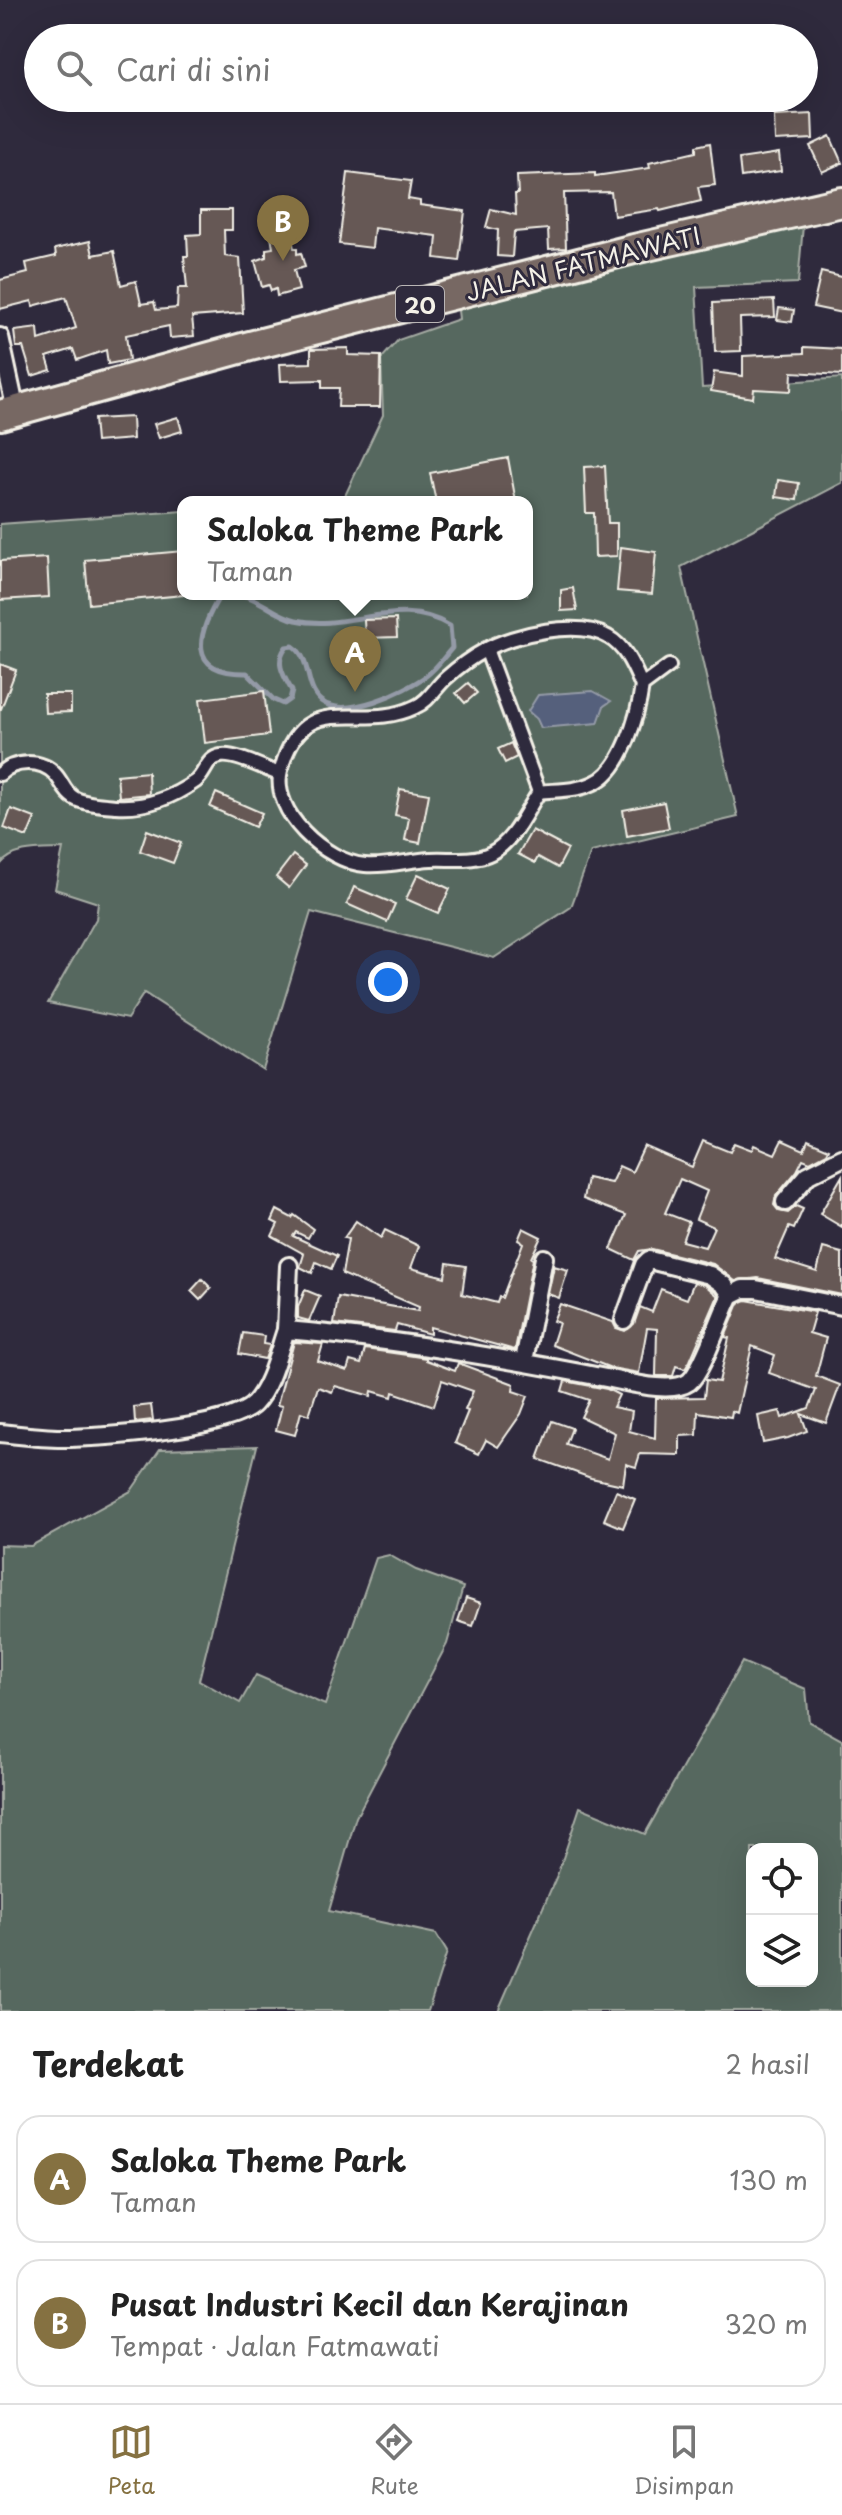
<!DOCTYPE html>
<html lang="id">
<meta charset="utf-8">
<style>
body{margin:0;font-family:"Playpen Sans",sans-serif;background:#f2f2f2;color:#222}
.controls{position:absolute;right:24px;bottom:24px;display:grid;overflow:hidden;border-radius:16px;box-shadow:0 8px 32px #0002}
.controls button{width:72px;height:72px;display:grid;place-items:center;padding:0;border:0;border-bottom:2px solid #e0e0e0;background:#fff;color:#222;font:40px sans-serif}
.you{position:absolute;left:388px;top:982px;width:28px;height:28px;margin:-20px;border:6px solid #fff;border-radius:50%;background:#1a73e8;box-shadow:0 0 0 12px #1a73e833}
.badge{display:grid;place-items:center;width:52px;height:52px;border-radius:50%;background:#857141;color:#fff;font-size:26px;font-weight:700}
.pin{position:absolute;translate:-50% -66px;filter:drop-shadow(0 2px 4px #0008)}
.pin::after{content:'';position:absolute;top:42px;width:28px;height:24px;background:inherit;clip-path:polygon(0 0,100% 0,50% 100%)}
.popup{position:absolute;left:177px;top:496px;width:356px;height:104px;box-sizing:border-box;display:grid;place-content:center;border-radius:16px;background:#fff;filter:drop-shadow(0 2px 6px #0005);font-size:26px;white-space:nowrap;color:#767676}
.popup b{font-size:30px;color:#222}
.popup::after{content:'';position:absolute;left:50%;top:100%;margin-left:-16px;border:16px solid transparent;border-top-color:#fff}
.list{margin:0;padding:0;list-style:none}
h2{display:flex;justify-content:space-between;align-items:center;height:104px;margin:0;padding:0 32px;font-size:34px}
h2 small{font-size:26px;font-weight:400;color:#767676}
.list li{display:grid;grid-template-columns:52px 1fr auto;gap:24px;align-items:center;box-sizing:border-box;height:128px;margin:0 16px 16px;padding:0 16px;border:2px solid #e0e0e0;border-radius:24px}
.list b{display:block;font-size:30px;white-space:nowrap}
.list p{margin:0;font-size:26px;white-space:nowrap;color:#767676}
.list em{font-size:26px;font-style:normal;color:#767676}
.icon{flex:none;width:44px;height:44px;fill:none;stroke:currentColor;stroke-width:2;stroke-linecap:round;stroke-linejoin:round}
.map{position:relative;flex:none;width:842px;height:2011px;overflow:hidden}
.search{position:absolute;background:#fff;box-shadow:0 8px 32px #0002;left:24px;right:24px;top:24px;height:88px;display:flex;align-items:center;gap:20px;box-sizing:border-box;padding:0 28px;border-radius:44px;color:#767676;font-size:30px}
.sheet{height:392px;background:#fff}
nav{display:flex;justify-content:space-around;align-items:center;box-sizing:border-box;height:112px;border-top:2px solid #e0e0e0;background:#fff;font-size:22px;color:#767676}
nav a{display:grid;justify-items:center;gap:4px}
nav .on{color:#857141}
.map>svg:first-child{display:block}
.green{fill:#57685f;stroke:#a6aca4;stroke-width:2;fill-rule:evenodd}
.water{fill:#54607c;stroke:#949aa7;stroke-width:2}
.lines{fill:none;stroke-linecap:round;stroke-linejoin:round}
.stream{stroke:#949aa7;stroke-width:5}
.building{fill:#665855;stroke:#f4f1e8;stroke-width:2;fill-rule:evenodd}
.pedestrian-casing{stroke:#f4f1e8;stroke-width:18}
.minor-casing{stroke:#f4f1e8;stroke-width:22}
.trunk-casing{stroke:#f4f1e8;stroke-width:34}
.pedestrian{stroke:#2f2a3d;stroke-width:12}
.minor{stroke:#2f2a3d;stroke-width:16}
.trunk{stroke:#776864;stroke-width:28}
.labels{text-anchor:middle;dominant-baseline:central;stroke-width:6;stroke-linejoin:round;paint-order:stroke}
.shield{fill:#2f2a3d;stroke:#b9b5b5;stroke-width:2}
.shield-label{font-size:22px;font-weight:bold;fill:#f4f1e8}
.street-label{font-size:24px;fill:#f4f1e8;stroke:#2f2a3d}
</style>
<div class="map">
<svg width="842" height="2011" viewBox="0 0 842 2011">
<rect width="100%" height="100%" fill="#2f2a3d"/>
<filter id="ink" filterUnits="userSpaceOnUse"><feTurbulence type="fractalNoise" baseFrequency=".0125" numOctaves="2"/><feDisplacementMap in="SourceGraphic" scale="16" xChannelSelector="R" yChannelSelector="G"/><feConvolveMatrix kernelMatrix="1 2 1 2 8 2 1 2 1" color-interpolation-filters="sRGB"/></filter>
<g filter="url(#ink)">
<g class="green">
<path d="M804,214L798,283L696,287L702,388L842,378V483L681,567L738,817L591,852L571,907L494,958L311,912L263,1070L144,993L127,1019L48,1003L96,919L98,903L55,889L63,849C41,850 15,847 0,865V524L183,511V594H527V502H342L383,415L381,359L398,340L459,319L457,302Z"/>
<polygon points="257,1446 199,1680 240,1703 256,1675 325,1705 376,1558 389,1555 416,1570 463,1587 447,1644 356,1817 329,1911 436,1934 447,1952 428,2011 0,2011 0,1545 31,1546 131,1491 160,1449"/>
<path d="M742,1662L806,1689L809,1722L842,1740V2011H498L558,1873L580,1807L645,1834ZM812,1849V1981H752V1849Z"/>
</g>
<polygon class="water" points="593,691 611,701 604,706 598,723 541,728 537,719 528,711 538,695"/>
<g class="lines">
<path class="stream" d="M221,594C197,633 185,674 247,673L274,700L283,704L290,699L292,691C284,676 274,663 286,647L293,646C312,659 304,687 321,701C345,720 405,691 426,676C436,669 444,657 452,648L450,626C400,595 348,632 296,620C273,615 258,595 233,594"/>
</g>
<g class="building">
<polygon points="812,114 813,139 775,141 774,116"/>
<polygon points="830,136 842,163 822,172 810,146"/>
<polygon points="710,143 715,185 698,187 701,201 660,211 659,209 614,216 611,192 564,193 566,248 549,249 548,229 514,232 512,257 497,256 498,230 486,227 491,209 516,215 515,194 518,194 517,176 595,173 595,176 650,168 649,163 696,152 696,146"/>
<polygon points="779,153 781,171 741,177 739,159"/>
<polygon points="348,173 411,181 408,199 420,201 420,205 465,211 459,261 435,258 437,236 374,228 372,248 339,244"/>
<polygon points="201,210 232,210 232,230 224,230 225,256 240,258 243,313 192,317 194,336 170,338 169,326 126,335 129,360 108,364 106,350 77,360 73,349 47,357 51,370 32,376 23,347 16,347 14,331 38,328 39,340 76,328 66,297 33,306 32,301 0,309 0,280 28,273 26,263 56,256 55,249 90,241 93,255 114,251 121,285 136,281 141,304 154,302 156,310 177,308 178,288 187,288 184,256 188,256 187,235 201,234"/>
<polygon points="282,228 283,232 290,231 294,248 297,248 297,254 301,253 305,267 294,270 299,290 277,296 276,289 271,291 269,285 262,287 255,261 266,257 266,249 273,248 270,231"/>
<polygon points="821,272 842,277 842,313 813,307"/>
<polygon points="774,300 775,317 740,318 741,351 715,352 713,303"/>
<polygon points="779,308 794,310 792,322 777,320"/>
<polygon points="804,347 842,349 842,375 792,372 791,391 754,389 753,398 711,391 714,372 743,376 743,356 804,353"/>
<polygon points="348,348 348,355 381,356 380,407 338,407 339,388 322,388 322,380 281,381 280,364 311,363 311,349"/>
<polygon points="132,417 133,439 96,442 94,419"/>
<polygon points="178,417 182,431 159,438 154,424"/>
<polygon points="508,458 516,502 436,502 430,473"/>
<polygon points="605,466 608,523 617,523 617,556 595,557 594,513 586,513 584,467"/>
<polygon points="778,480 799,483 797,500 776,497"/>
<polygon points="621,547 656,552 652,594 617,591"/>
<polygon points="183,551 183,595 89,604 85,560"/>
<polygon points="47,558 49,597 0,600 0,561"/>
<polygon points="573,588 577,610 561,611 561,590"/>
<polygon points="396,619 397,637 365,638 364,620"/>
<polygon points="0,664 16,670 1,709 0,709"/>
<polygon points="468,683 477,693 465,703 456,693"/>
<polygon points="264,691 269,735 205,743 200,699"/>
<polygon points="44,694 71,694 71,712 45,713"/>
<polygon points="511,743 517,757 505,763 498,749"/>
<polygon points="148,772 149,794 119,797 117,775"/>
<polygon points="400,789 429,794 420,843 405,840 409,818 395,815"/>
<polygon points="216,793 262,813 255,827 210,807"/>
<polygon points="664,802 669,828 627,836 623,810"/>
<polygon points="11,809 35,818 27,837 4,828"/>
<polygon points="147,830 181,843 173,863 140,851"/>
<polygon points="532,830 568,849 558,868 538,857 535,863 518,854"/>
<polygon points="293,855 306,865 289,888 276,877"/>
<polygon points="418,874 450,889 438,913 406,899"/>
<polygon points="354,887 395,904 387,922 347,904"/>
<path d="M782,1140L804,1150L808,1140L829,1149L827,1153L810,1162L803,1159L797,1171L776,1196L774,1205L779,1211L788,1213L796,1206L803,1209L794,1229L789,1227L775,1259L817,1272L823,1248L842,1253V1295L758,1278L735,1281L713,1264L652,1249L639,1251L634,1260L611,1249L626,1215L583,1199L587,1178L611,1183L619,1166L632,1172L644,1146L692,1167L703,1141L730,1152L734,1143L752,1150L754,1145L775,1154ZM680,1179L707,1191L696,1219L714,1227L705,1247L682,1241L689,1222L665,1213Z"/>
<polygon points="842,1176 842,1227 820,1214"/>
<polygon points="277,1210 292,1218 294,1215 313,1229 308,1238 296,1232 293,1236 337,1256 331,1269 316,1262 312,1273 300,1267 304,1254 272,1236 278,1224 272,1221"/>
<polygon points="356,1221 381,1238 385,1230 419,1246 411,1268 445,1277 447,1263 466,1266 462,1294 497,1303 499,1297 502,1298 523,1243 518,1240 523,1228 541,1237 531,1258 533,1259 515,1350 430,1327 430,1334 397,1325 395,1331 334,1324 338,1297 418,1311 419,1307 342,1274 348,1239 344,1238"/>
<polygon points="554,1266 568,1270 559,1298 548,1294"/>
<polygon points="202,1279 211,1288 200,1300 191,1291"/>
<polygon points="694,1282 705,1285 718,1296 690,1361 685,1369 676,1366 673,1376 656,1376 657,1329 647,1328 639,1373 611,1368 552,1345 559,1323 553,1321 560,1304 613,1322 616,1328 625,1331 634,1324 640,1307 652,1312 661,1289 687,1299"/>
<polygon points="305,1290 320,1296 309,1321 298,1318 298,1307"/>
<polygon points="746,1300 815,1312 809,1333 826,1338 816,1376 840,1385 826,1423 801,1414 807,1431 788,1438 763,1443 758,1416 780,1411 782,1418 809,1408 816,1390 769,1373 775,1355 752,1346 737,1413 732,1411 731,1417 698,1412 697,1435 680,1436 680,1455 640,1454 636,1467 626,1464 623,1485 591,1478 538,1459 552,1421 572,1428 566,1444 608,1459 615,1433 581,1417 589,1400 562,1391 565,1381 607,1389 619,1395 613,1407 632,1411 629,1431 655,1438 656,1398 704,1397 706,1380 719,1382 729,1338 725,1337 739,1303"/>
<polygon points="243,1333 264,1336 263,1344 270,1345 265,1359 239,1354"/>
<polygon points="294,1342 323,1344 318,1361 347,1371 350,1361 361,1364 365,1349 407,1355 426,1358 426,1360 455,1371 458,1363 514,1384 513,1391 528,1396 521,1414 498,1447 486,1440 479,1454 455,1443 468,1411 465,1410 473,1391 442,1380 434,1406 393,1392 392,1397 372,1391 371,1396 335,1386 332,1392 318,1387 309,1415 301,1412 295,1435 276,1430 282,1406 277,1405"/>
<polygon points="151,1405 153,1420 135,1422 134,1407"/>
<polygon points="616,1491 635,1499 623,1528 604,1520"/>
<polygon points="466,1598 481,1603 473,1626 458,1621"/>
</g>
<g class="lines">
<g class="pedestrian-casing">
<g id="pedestrian">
<path d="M486,649L539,792C557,790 577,791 594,783C623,770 638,715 642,686L669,666"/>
<path d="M0,774C14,760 41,759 55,774C62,781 64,792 74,798C84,804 103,805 116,806C145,808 172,798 196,781C206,773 206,758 221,756C235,753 265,769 279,774"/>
<path d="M539,792C525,813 514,841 491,853C474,862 450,858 431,859C410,860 386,867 365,865C326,862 270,812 281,770C303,685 359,734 415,707C429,701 435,688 446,678C457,668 472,657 485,650C513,634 579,619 608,637C626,647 634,668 642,686"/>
</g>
</g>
<g class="minor-casing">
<g id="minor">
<polyline points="0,337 16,411"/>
<polyline points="785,1202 808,1175 842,1158"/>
<polyline points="624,1320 644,1265 649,1260 710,1275 724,1285 731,1295"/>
<polyline points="286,1330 289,1266"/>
<polyline points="524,1361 544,1258"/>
<path d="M0,1433C20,1435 41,1438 62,1438C99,1438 230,1429 254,1404C271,1386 278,1353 286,1330C395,1339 504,1358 611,1379C631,1383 672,1394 689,1382C703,1371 721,1314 731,1295L743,1289H756L842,1306"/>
</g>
</g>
<g class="trunk-casing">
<polyline id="trunk" points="0,415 250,346 634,249 842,202"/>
</g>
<use href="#pedestrian" class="pedestrian"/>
<use href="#minor" class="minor"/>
<use href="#trunk" class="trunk"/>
</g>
</g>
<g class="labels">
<rect class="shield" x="396" y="286" width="48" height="36" rx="6"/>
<g class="shield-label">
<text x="420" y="304">20</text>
</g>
<g class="street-label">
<text transform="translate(583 263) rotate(-14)">JALAN FATMAWATI</text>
</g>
</g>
</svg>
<div class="controls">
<button><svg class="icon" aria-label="locate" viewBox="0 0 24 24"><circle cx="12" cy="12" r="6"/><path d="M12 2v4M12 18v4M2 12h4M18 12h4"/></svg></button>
<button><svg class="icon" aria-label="layers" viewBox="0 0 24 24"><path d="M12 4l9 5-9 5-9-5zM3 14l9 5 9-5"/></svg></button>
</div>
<div class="you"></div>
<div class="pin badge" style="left:355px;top:692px">A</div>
<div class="popup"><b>Saloka Theme Park</b>Taman</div>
<div class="pin badge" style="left:283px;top:261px">B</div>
<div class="search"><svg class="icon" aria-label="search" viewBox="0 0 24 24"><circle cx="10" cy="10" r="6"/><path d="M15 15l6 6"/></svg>Cari di sini</div>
</div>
<section class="sheet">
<h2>Terdekat<small>2 hasil</small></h2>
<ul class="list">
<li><span class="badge">A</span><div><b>Saloka Theme Park</b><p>Taman</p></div><em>130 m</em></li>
<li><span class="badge">B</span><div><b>Pusat Industri Kecil dan Kerajinan</b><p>Tempat · Jalan Fatmawati</p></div><em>320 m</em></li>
</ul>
</section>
<nav>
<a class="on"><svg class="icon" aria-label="map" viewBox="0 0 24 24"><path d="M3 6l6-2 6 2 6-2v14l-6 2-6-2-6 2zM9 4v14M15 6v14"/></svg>Peta</a>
<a><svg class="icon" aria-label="directions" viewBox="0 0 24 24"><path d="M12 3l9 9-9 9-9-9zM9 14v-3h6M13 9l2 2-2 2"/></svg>Rute</a>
<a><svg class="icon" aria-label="saved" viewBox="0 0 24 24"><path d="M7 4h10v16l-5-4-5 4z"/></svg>Disimpan</a>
</nav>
